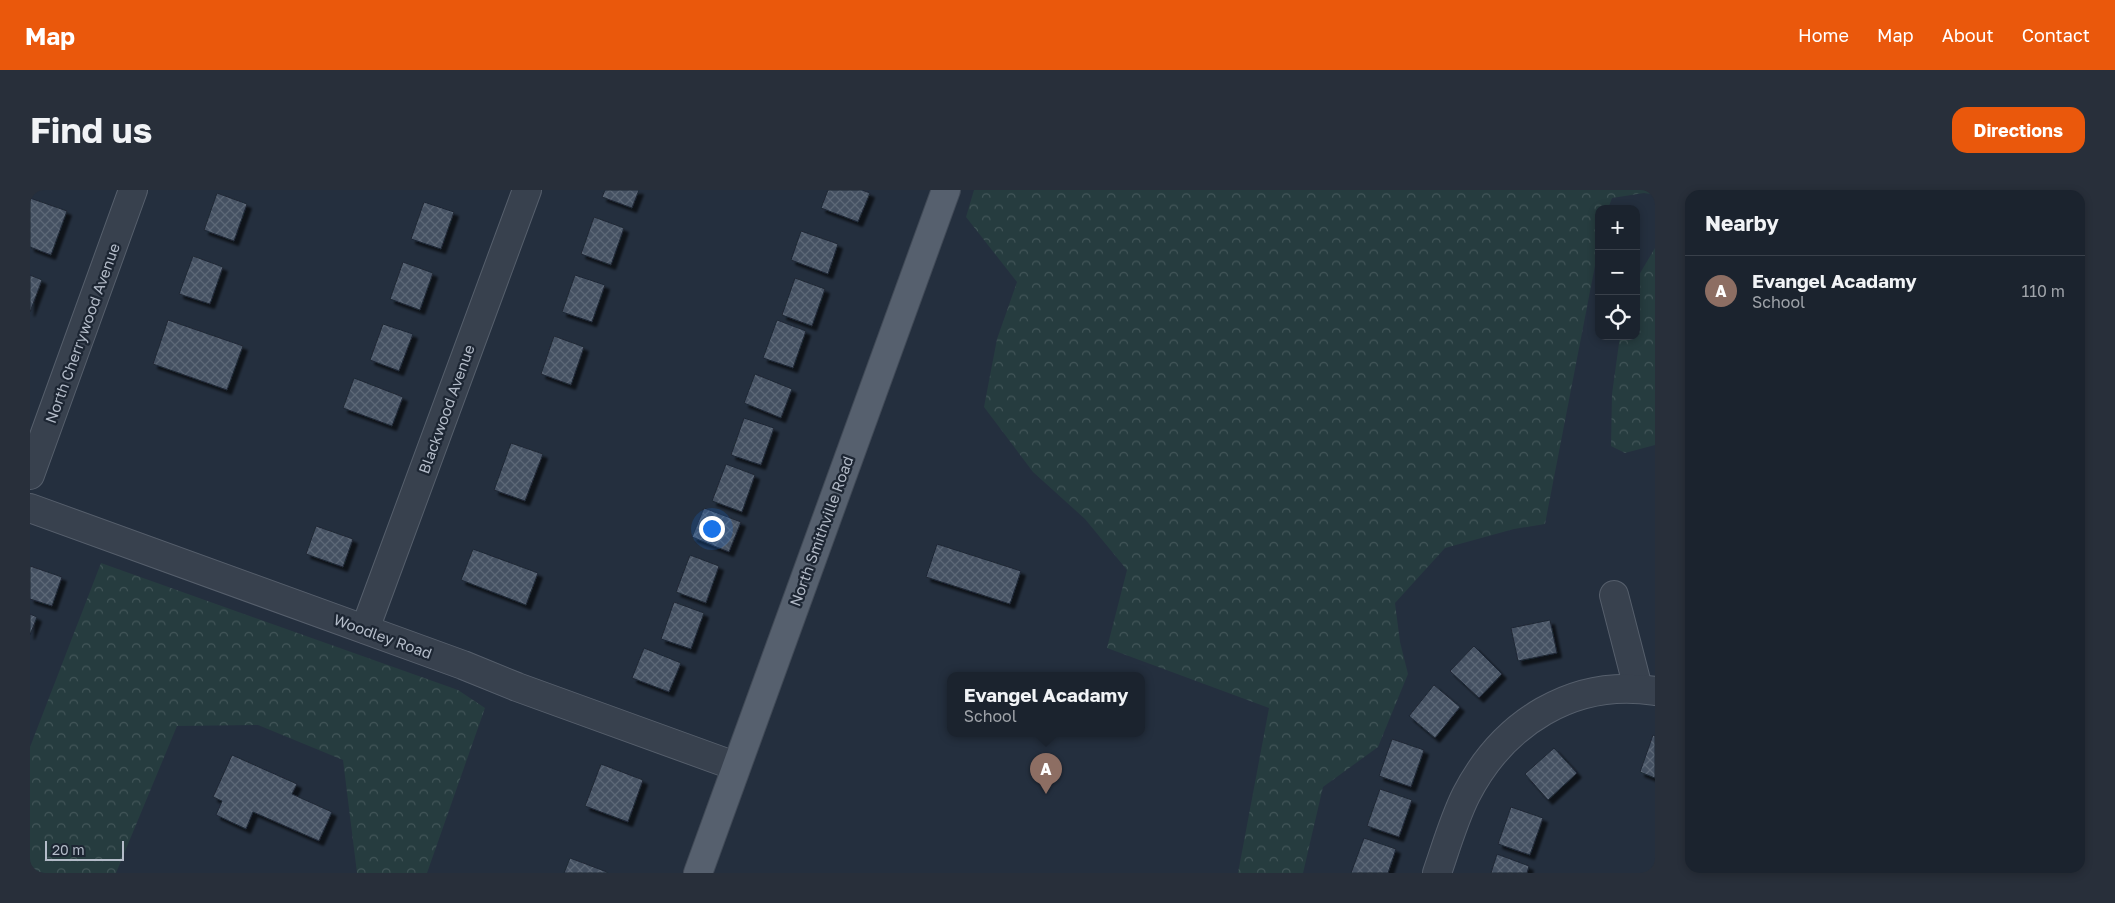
<!DOCTYPE html>
<meta charset="utf-8">
<style>
body{margin:0;font-family:"Golos Text",sans-serif;background:#282f3a;color:#f1f3f6}
.controls{position:absolute;right:15px;top:15px;display:grid;overflow:hidden;border-radius:10px;box-shadow:0 2px 8px #0003}
.controls button{width:45px;height:45px;display:grid;place-items:center;padding:0;border:0;border-bottom:1px solid #39404a;background:#1b232e;color:#f1f3f6;font:25px sans-serif}
.scale{position:absolute;left:15px;bottom:12px;width:79px;box-sizing:border-box;padding-left:5px;border:2px solid #b4bcc9;border-top:0;font-size:14px;line-height:18px;white-space:nowrap;color:#b4bcc9;-webkit-text-stroke:4px #1d2633;paint-order:stroke}
.you{position:absolute;left:681px;top:338px;width:18px;height:18px;margin:-12px;border:4px solid #fff;border-radius:50%;background:#1a73e8;box-shadow:0 0 0 8px #1a73e833}
.badge{display:grid;place-items:center;width:32px;height:32px;border-radius:50%;background:#ea580c;color:#fff;font-size:16px;font-weight:700}
.pin{position:absolute;translate:-50% -41px;filter:drop-shadow(0 1px 2px #0008)}
.pin::after{content:'';position:absolute;top:26px;width:18px;height:15px;background:inherit;clip-path:polygon(0 0,100% 0,50% 100%)}
.popup{position:absolute;left:917px;top:482px;width:198px;height:65px;box-sizing:border-box;display:grid;place-content:center;border-radius:10px;background:#1b232e;filter:drop-shadow(0 1px 4px #0005);font-size:16px;white-space:nowrap;color:#a0a4aa}
.popup b{font-size:19px;color:#f1f3f6}
.popup::after{content:'';position:absolute;left:50%;top:100%;margin-left:-10px;border:10px solid transparent;border-top-color:#1b232e}
.list{margin:0;padding:0;list-style:none}
h2{display:flex;justify-content:space-between;align-items:center;height:65px;margin:0;padding:0 20px;font-size:21px}
h2 small{font-size:16px;font-weight:400;color:#a0a4aa}
.list li{display:grid;grid-template-columns:32px 1fr auto;gap:15px;align-items:center;box-sizing:border-box;height:70px;padding:0 20px;border-top:1px solid #39404a}
.list b{display:block;font-size:19px;white-space:nowrap}
.list p{margin:0;font-size:16px;white-space:nowrap;color:#a0a4aa}
.list em{font-size:16px;font-style:normal;color:#a0a4aa}
.icon{flex:none;width:28px;height:28px;fill:none;stroke:currentColor;stroke-width:2;stroke-linecap:round;stroke-linejoin:round}
.map{position:relative;flex:none;width:1625px;height:683px;overflow:hidden;border-radius:15px}
header{display:flex;align-items:center;gap:30px;box-sizing:border-box;height:70px;padding:0 25px;background:#ea580c;color:#fff}
header strong{font-size:24px}
nav{display:flex;gap:28px;margin-inline-start:auto;font-size:18px}
.intro{display:flex;align-items:center;justify-content:space-between;box-sizing:border-box;height:120px;padding:0 30px}
h1{margin:0;font-size:35px}
.button{padding:12px 22px;border-radius:15px;background:#ea580c;color:#fff;font-size:18px;font-weight:700}
main{display:flex;gap:30px;padding:0 30px}
aside{flex:1;background:#1b232e;border-radius:15px;box-shadow:0 2px 8px #0003}
.map>svg:first-child{display:block}
.forest{fill:url(#forest-crowns)}
.building{fill:url(#building-cross-hatch);stroke:#1f2835;filter:url(#shadow)}
.lines{fill:none;stroke-linecap:round;stroke-linejoin:round}
.minor-casing{stroke:#565f6c;stroke-width:30}
.major-casing{stroke:#414a57;stroke-width:30}
.minor{stroke:#38414e;stroke-width:28}
.major{stroke:#56606e;stroke-width:28}
.labels{text-anchor:middle;dominant-baseline:central;stroke-width:4.5;stroke-linejoin:round;paint-order:stroke}
.street-label{font-size:15px;fill:#b4bcc9;stroke:#1d2633}
</style>
<header>
<strong>Map</strong>
<nav><a>Home</a><a>Map</a><a>About</a><a>Contact</a></nav>
</header>
<div class="intro"><h1>Find us</h1><a class="button">Directions</a></div>
<main>
<div class="map">
<svg width="1625" height="683" viewBox="0 0 1625 683">
<defs>
<pattern id="forest-crowns" width="20" height="18" patternUnits="userSpaceOnUse" patternTransform="scale(1.25)"><rect width="20" height="18" fill="#263c3f"/><path d="M2 6a3 3 0 1 1 6 0M12 15a3 3 0 1 1 6 0" fill="none" stroke="#435659"/></pattern>
<pattern id="building-cross-hatch" width="8" height="8" patternUnits="userSpaceOnUse" patternTransform="scale(1.25)"><rect width="8" height="8" fill="#455162"/><path d="M0 0l8 8M0 8l8-8" fill="none" stroke="#5d6877"/></pattern>
<filter id="shadow"><feDropShadow dx="4.5" dy="4.5" stdDeviation="1" flood-color="#0009"/></filter>
</defs>
<rect width="100%" height="100%" fill="#242f3e"/>
<g class="forest">
<polygon points="944,0 1625,0 1625,5 1614,3 1582,8 1578,19 1569,19 1569,55 1515,334 1484,339 1415,358 1365,413 1370,452 1378,484 1348,557 1293,597 1273,683 1208,683 1239,518 1077,458 1097,380 1055,329 1003,282 954,217 967,149 987,92 936,27"/>
<polygon points="1625,58 1625,255 1595,263 1581,256 1582,204 1590,146 1606,146 1606,90"/>
<polygon points="71,373 428,500 455,518 397,683 327,683 313,570 228,535 147,536 86,683 0,683 0,557"/>
</g>
<g class="building">
<polygon points="575,0 609,0 602,18 572,7"/>
<polygon points="798,0 832,0 840,3 828,32 791,18"/>
<polygon points="187,3 217,14 204,51 174,40"/>
<polygon points="0,8 37,21 21,65 0,57"/>
<polygon points="394,12 424,22 411,59 381,49"/>
<polygon points="564,27 594,38 581,75 551,64"/>
<polygon points="771,41 808,54 798,84 761,70"/>
<polygon points="163,66 193,77 180,114 149,104"/>
<polygon points="373,72 403,83 390,120 360,109"/>
<polygon points="0,85 12,90 0,122"/>
<polygon points="545,85 575,95 562,132 532,122"/>
<polygon points="765,88 795,99 782,136 752,125"/>
<polygon points="138,130 213,156 197,200 123,174"/>
<polygon points="747,130 776,141 763,178 733,168"/>
<polygon points="353,134 383,144 369,181 340,170"/>
<polygon points="524,146 554,157 541,195 511,184"/>
<polygon points="725,184 762,199 751,228 714,213"/>
<polygon points="324,188 373,207 362,236 313,218"/>
<polygon points="714,228 744,238 731,275 701,265"/>
<polygon points="481,253 513,264 495,311 464,300"/>
<polygon points="696,274 725,285 712,322 682,311"/>
<polygon points="674,318 711,332 699,362 662,347"/>
<polygon points="286,336 323,349 313,377 276,364"/>
<polygon points="907,354 991,381 980,414 896,387"/>
<polygon points="443,359 508,383 496,415 431,390"/>
<polygon points="660,365 689,376 676,413 646,402"/>
<polygon points="0,376 32,387 22,416 0,409"/>
<polygon points="644,412 674,423 661,459 631,449"/>
<polygon points="0,424 7,427 0,445"/>
<polygon points="1520,430 1527,463 1488,471 1481,438"/>
<polygon points="1444,456 1472,484 1449,508 1420,481"/>
<polygon points="614,458 651,473 639,502 602,488"/>
<polygon points="1404,495 1430,517 1405,548 1379,526"/>
<polygon points="1623,545 1625,546 1625,588 1610,582"/>
<polygon points="1362,549 1394,560 1381,597 1349,586"/>
<polygon points="1524,558 1547,583 1518,610 1495,584"/>
<polygon points="202,565 267,594 262,604 302,622 289,651 223,622 216,639 186,625 192,611 183,607"/>
<polygon points="571,574 613,590 598,632 555,616"/>
<polygon points="1350,599 1382,610 1369,647 1337,636"/>
<polygon points="1481,617 1513,628 1500,665 1468,654"/>
<polygon points="1334,648 1366,659 1358,683 1321,683"/>
<polygon points="1467,664 1499,676 1497,683 1461,683"/>
<polygon points="540,668 577,682 577,683 534,683"/>
</g>
<g class="lines">
<g class="minor-casing">
<g id="minor">
<polyline points="0,285 103,0"/>
<polyline points="0,318 433,475 487,497 705,576"/>
<polyline points="1584,405 1608,498"/>
<polyline points="335,439 497,0"/>
<path d="M1407,683C1416,657 1424,629 1436,605C1473,533 1543,488 1625,501"/>
</g>
</g>
<g class="major-casing">
<polyline id="major" points="668,683 916,0"/>
</g>
<use href="#minor" class="minor"/>
<use href="#major" class="major"/>
</g>
<g class="labels">
<g class="street-label">
<text transform="translate(52 143) rotate(-70)">North Cherrywood Avenue</text>
<text transform="translate(416 219) rotate(-70)">Blackwood Avenue</text>
<text transform="translate(791 341) rotate(-70)">North Smithville Road</text>
<text transform="translate(353 446) rotate(20)">Woodley Road</text>
</g>
</g>
</svg>
<div class="controls">
<button>+</button>
<button>−</button>
<button><svg class="icon" aria-label="locate" viewBox="0 0 24 24"><circle cx="12" cy="12" r="6"/><path d="M12 2v4M12 18v4M2 12h4M18 12h4"/></svg></button>
</div>
<div class="scale">20 m</div>
<div class="you"></div>
<div class="pin badge" style="left:1016px;top:604px;background:#8d6e63">A</div>
<div class="popup"><b>Evangel Acadamy</b>School</div>
</div>
<aside>
<h2>Nearby<small></small></h2>
<ul class="list">
<li><span class="badge" style="background:#8d6e63">A</span><div><b>Evangel Acadamy</b><p>School</p></div><em>110 m</em></li>
</ul>
</aside>
</main>
